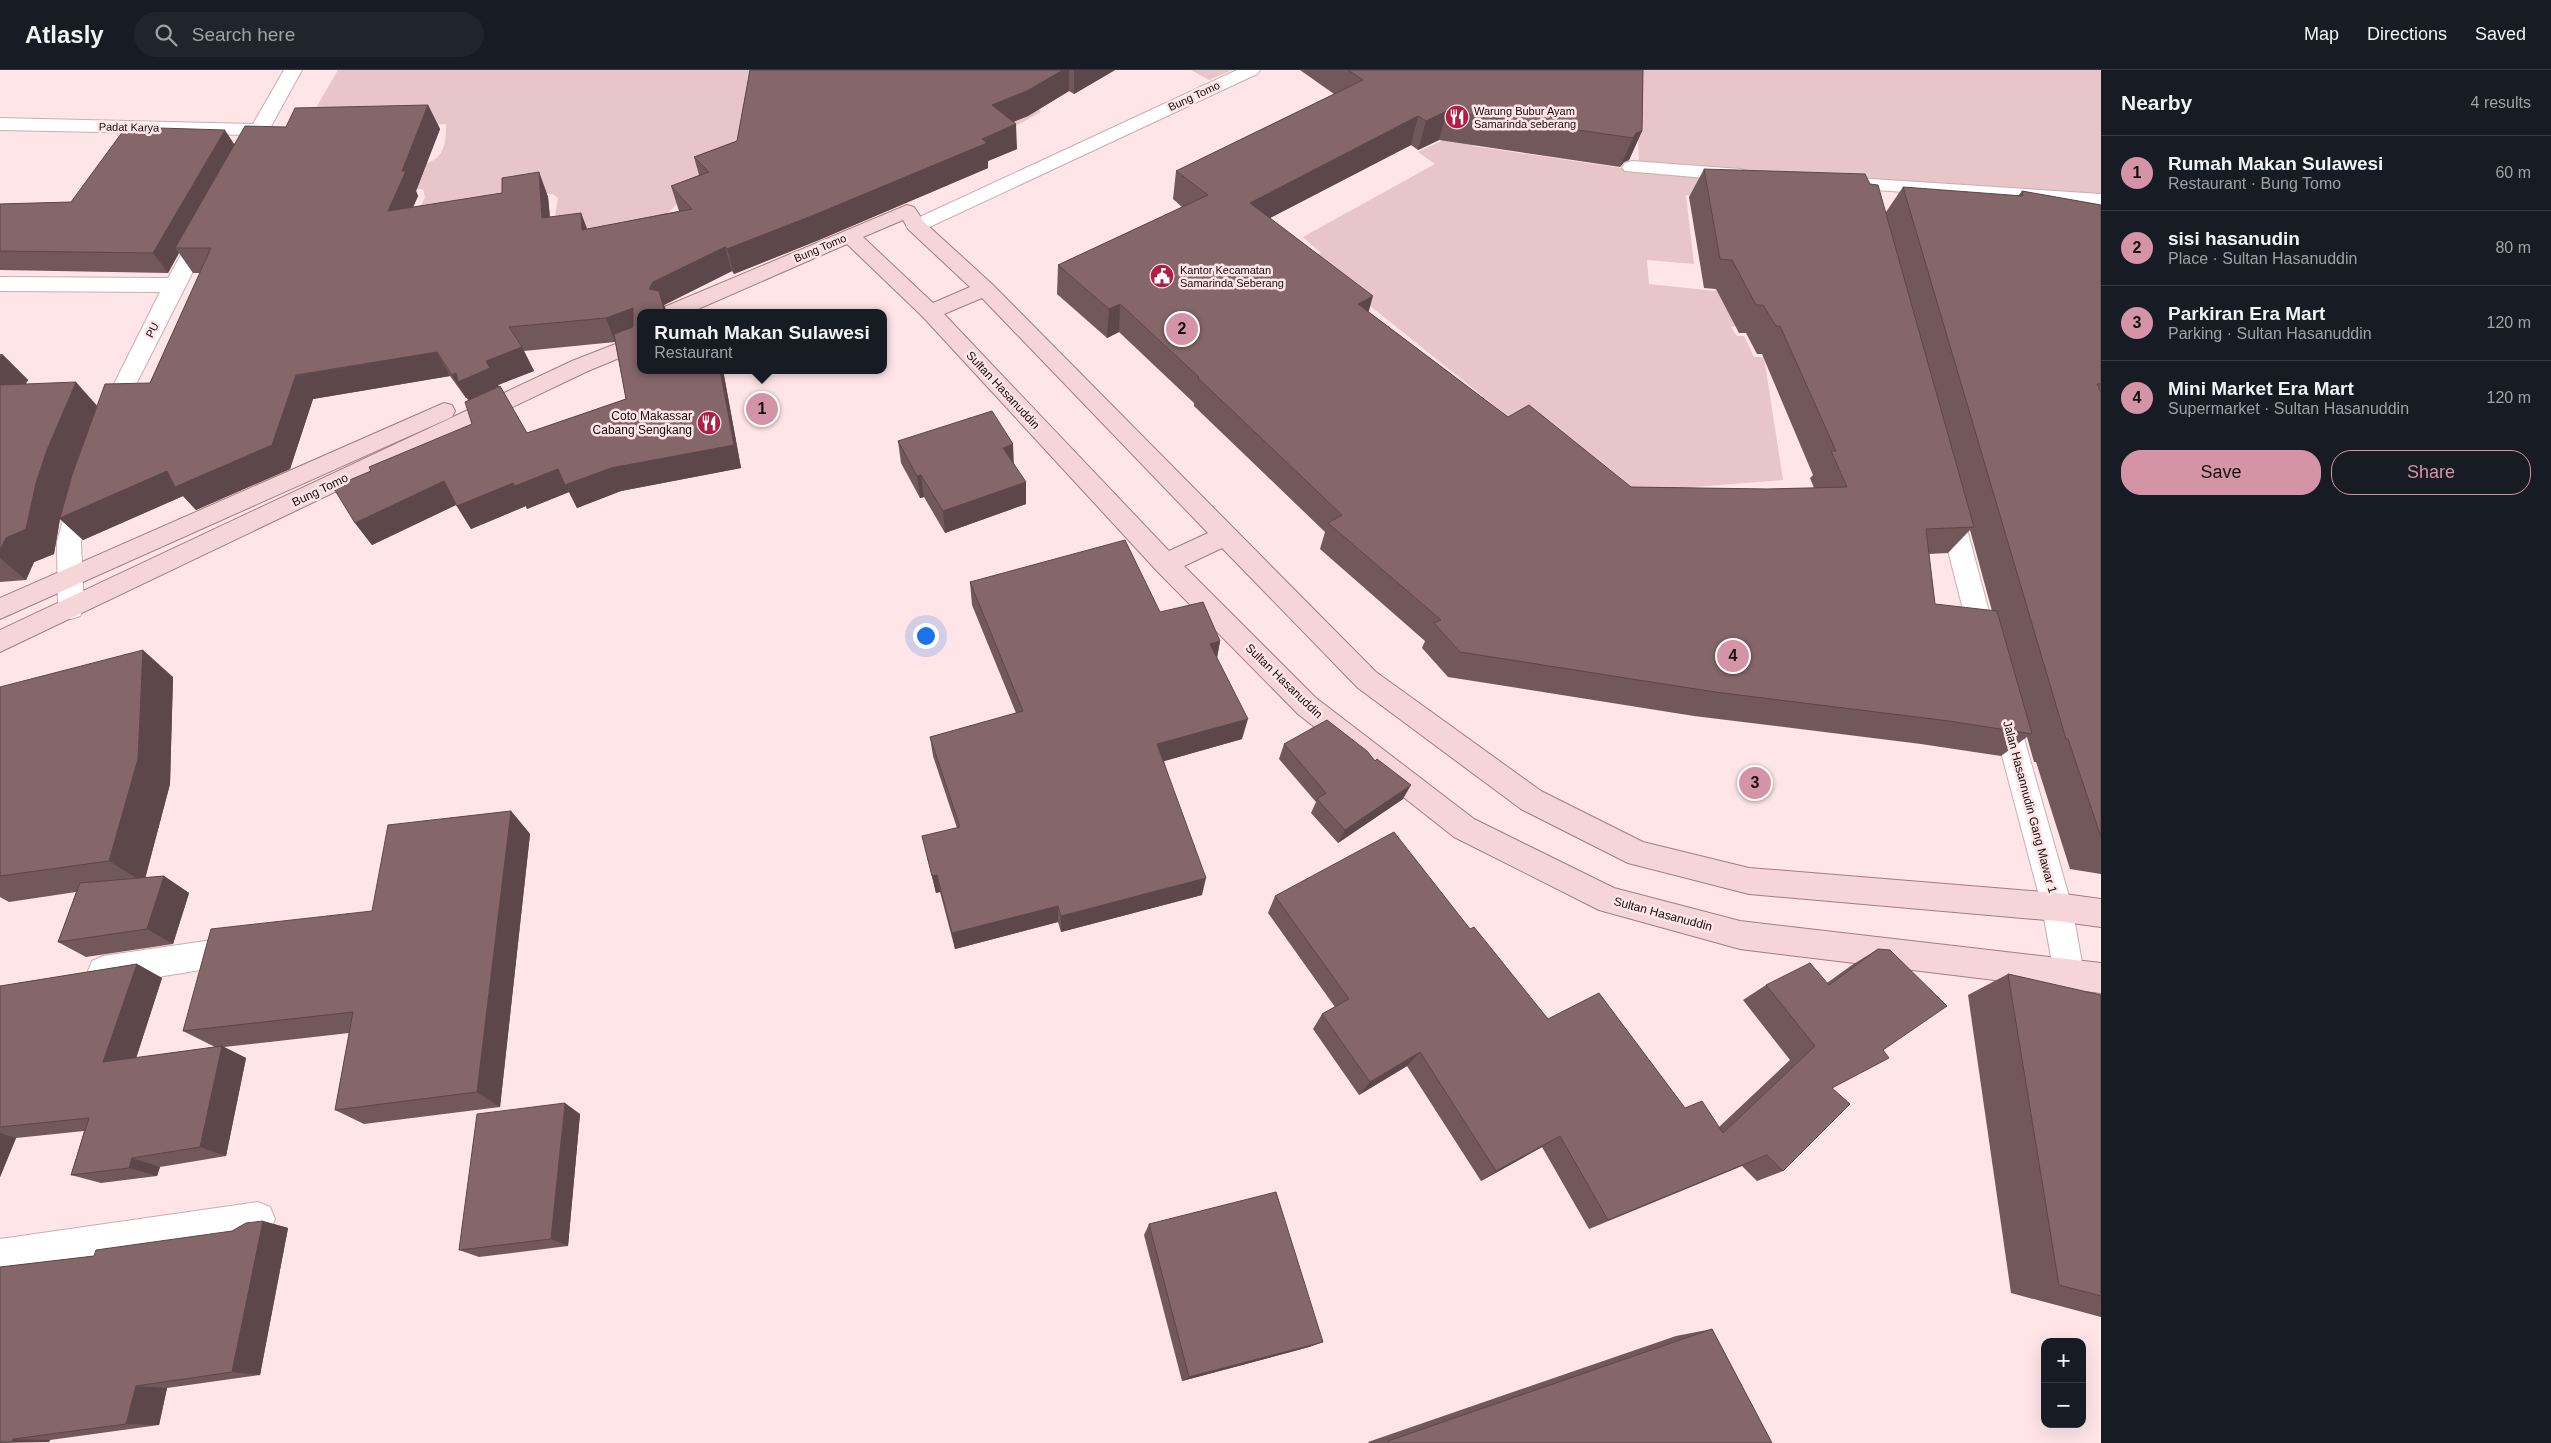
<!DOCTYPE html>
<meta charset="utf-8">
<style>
body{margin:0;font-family:Arial,sans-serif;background:#20242c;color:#f1f3f6}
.controls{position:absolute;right:15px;bottom:15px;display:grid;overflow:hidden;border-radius:10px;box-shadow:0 5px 20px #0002}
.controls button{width:45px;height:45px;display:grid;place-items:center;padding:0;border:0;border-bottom:1px solid #363941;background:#171b24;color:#f1f3f6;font:25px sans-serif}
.you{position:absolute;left:925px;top:565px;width:18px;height:18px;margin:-12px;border:4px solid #fff;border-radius:50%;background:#1a73e8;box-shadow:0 0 0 8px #1a73e833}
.badge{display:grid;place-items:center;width:32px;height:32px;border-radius:50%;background:#d493a6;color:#111;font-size:16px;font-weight:700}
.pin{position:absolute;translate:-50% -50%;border:2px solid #fff;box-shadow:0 1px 5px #0006}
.popup{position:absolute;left:637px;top:239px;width:250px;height:65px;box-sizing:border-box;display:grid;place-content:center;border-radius:10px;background:#171b24;filter:drop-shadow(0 1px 4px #0005);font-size:16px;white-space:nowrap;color:#9ea1a6}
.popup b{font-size:19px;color:#f1f3f6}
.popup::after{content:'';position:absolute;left:50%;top:100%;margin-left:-10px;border:10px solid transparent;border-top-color:#171b24}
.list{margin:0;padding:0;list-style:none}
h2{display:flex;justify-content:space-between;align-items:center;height:65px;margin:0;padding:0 20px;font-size:21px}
h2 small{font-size:16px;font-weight:400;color:#9ea1a6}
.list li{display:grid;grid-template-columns:32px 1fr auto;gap:15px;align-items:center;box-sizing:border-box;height:75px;padding:0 20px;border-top:1px solid #363941}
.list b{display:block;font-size:19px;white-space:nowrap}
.list p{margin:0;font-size:16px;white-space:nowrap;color:#9ea1a6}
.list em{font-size:16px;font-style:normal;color:#9ea1a6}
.actions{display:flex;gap:10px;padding:15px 20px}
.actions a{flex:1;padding:11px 0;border:1px solid #d493a6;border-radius:20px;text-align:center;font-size:18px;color:#d493a6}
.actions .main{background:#d493a6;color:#111}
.icon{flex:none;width:28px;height:28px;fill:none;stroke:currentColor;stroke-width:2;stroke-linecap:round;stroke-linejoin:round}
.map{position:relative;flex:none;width:2101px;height:1373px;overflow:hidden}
header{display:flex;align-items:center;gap:30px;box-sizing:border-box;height:70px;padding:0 25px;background:#171b24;border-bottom:1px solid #363941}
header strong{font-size:24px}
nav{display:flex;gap:28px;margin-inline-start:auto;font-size:18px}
.search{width:350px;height:45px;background:#20242c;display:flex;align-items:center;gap:12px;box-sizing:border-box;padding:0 18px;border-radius:28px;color:#9ea1a6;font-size:19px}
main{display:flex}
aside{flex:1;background:#171b24}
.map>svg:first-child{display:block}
.green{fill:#e7c5c8}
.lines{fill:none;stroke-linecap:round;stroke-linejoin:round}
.minor-casing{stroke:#cbadaf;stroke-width:2}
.major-casing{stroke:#a37c80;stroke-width:2}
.minor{fill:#fff;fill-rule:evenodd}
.major{fill:#f5d5d8;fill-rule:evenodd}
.wall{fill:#72585a;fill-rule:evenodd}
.shaded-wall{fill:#5d474a}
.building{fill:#856669;stroke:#5d474a}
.labels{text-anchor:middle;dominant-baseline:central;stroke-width:5;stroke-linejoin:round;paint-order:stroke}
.far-street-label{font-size:11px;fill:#160c0d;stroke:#ffe5e7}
.far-poi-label{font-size:11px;fill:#160c0d;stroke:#ffe5e7;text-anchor:start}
.street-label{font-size:12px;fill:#160c0d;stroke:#ffe5e7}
.poi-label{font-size:12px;fill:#160c0d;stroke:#ffe5e7;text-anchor:end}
</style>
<header>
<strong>Atlasly</strong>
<div class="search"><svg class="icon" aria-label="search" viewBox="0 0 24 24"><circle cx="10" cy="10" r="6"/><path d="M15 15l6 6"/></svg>Search here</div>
<nav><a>Map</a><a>Directions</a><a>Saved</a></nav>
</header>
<main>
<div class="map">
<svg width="2101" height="1373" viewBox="0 0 2101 1373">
<rect width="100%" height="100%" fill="#ffe5e7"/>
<g class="green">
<path d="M338,0H752L1038,38L1041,42L1012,58L745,92L694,132L677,134L667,144V174L548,154L555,146L558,128L553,124L536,123L418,142L425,127L423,119H411L419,95C444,91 446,76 446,54L303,60Z"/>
<polygon points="1191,0 1232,0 1209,10"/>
<polygon points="1636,0 2101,0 2101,125 1639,95"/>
<polygon points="1458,63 1473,76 1634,100 1847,117 1749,132 1686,125 1694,194 1647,190 1649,214 1715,221 1712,194 1738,255 1731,257 1737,266 1744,266 1754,287 1764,287 1783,410 1604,424 1312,189 1321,183 1303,167 1435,94 1418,82"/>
</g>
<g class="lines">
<g class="minor-casing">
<g id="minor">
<polygon points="284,0 302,0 253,89 250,93 236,93 233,89 247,65 0,60 0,48 253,54"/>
<polygon points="1237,0 1260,0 1257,4 923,160 916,162 909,160 906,156 909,152"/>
<polygon points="1632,91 1740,99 1747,101 1750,105 1747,109 1740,111 1625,101 1622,97 1625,93"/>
<polygon points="1841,107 2101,124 2101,136 1834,117 1831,113 1834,109"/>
<polygon points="204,154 211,156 214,160 120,346 117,352 109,354 101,352 98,346 160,222 0,221 0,207 168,208 197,156"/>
<polygon points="82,416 90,419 94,425 81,472 84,539 80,546 71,549 62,546 58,539 57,472 70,425 74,419"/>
<polygon points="1949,428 1957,431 1961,437 1998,575 1994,582 1985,585 1976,582 1972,575 1937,437 1941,431"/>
<polygon points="2003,629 2012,632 2016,640 2072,837 2088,926 2084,937 2073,941 2062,937 2058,926 2042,837 1990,640 1994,632"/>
<polygon points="219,869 230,873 234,883 230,893 219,897 103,916 92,911 88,901 92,891 103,886"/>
<polygon points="258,1132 270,1137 275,1149 270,1161 258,1166 0,1203 0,1169"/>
</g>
</g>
<g class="major-casing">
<g id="major">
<path d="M907,135L914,137L924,152L992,214L1376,602L1541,721L1643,772L1749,798L2057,823L2101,829V857L2057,851L1749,824L1628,793L1521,739L1358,618L1222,478L1184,496L1316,628L1474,749L1614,818L1740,851L2101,893V923L1740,879L1599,840L1454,767L1298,644L1157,501L923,247L847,174L689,243H659L662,238ZM903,150L909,160L970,217L933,233L863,167ZM982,228L1208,463L1169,481L944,244Z"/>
<polygon points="641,264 641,279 588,301 0,582 0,560 572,291"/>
<polygon points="444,333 452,335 455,341 452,347 0,549 0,528"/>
</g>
</g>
<use href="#minor" class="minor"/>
<use href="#major" class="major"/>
</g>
<g class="wall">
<path d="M750,0H1115L1074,24L1069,21L1028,46L1013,52L1017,79L988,91V98L819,170L734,204L732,201L664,235L667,243H665L641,300H723L741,398L621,421L577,438L569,422L527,439L526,436L471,459L456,435L372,475L355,453L472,354L468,330L467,328H466L450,306L313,329L290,399L196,440L183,426L83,470L60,449L54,484L34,492L26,510L0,512V284H2L28,310L25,314L97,336L150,313L200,203H193L179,183L168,203L0,200V134L71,132L286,57L428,35L440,59L416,121L418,126L413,137L502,123L539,102L548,127L550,147L581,143L587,159L679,141L671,116L699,105L694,87L737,71ZM615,272L626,329L527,363L498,315L534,301L524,281Z"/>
<path d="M1300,0H1643L1642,61L1629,90L1624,92L1620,97L1439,70L1418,80L1411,75L1270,148L1369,242L1508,347L1631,417L1767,419L1814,418L1810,408L1813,405L1762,284H1757L1746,263H1739L1716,219L1704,218L1689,127L1704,99L1886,142L1903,117L2018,126L2022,121L2101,135V804L2070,799L2036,692H2034L2027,667L2001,686L1921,674L1694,646L1448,607L1422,578L1425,571L1320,479L1325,462L1194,336V333L1119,262L1107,268L1057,224L1058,195L1182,137L1173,129L1176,101L1334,24ZM1970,460L1992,541L1935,534L1929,484L1948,483Z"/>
<polygon points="898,371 1014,393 1026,434 945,463 924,427 920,428 901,393"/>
<polygon points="970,512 1160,542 1220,571 1217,588 1242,669 1164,691 1202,825 1061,862 1058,852 955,879 940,822 936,823 922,766 957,758 933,686 930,667 1016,643 972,535"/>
<polygon points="173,607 170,714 145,808 164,806 189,823 173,874 86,887 58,872 76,822 9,832 0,827 0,617"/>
<polygon points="1284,674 1403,729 1338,773 1311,743 1316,732 1279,689"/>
<polygon points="511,741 530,764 500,1037 364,1054 335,1040 349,963 224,977 246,988 226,1086 160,1097 157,1106 101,1113 71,1105 84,1061 16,1068 0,1107 0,916 137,894 162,908 136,988 215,977 183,961 372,841"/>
<polygon points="1275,826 1470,859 1548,949 1685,1038 1719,1057 1790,990 1743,930 1766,915 1827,913 1852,895 1878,879 1883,980 1832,1018 1783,1101 1757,1111 1742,1096 1589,1159 1542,1077 1481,1111 1407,996 1359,1025 1313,959 1322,944 1335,937 1268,843"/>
<polygon points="2008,904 2101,925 2101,1247 2011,1223 1968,925"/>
<polygon points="580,1044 568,1176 479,1187 459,1180"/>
<polygon points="263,1151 288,1158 260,1305 167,1318 159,1355 50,1370 49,1372 0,1373 0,1197 94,1186 232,1161"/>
<polygon points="1149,1154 1323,1272 1309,1277 1182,1311 1144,1165"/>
<polygon points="1712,1259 1772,1373 1369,1373 1368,1372 1676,1266"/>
</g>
<g class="shaded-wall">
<polygon points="1063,0 1069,0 1069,21 1028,46 993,60 992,35"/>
<polygon points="1074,0 1115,0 1074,24"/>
<polygon points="428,35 440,59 416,121 418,126 401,165 388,141 402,101"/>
<polygon points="1447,41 1439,70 1418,80 1426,51"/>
<polygon points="1418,46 1411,75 1245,161 1250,133"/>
<polygon points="1016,54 1017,79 988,91 988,98 819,170 734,204 727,179"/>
<polygon points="225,60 238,80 175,178 179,183 168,203 153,183"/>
<polygon points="1642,61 1629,90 1624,92 1620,97 1633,68 1636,63"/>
<polygon points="539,102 548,127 552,173 542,148"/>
<polygon points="581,143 590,167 582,160"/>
<polygon points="725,177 732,201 664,235 667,243 665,243 649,219 653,212"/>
<polygon points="1373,226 1365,255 1358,234"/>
<polygon points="1120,234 1119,262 1107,268 1109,239"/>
<polygon points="633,238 641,259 615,272 606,248"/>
<polygon points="522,277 534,301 498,315 502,322 472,336 467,328 466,328 452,305"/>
<polygon points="437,282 450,306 313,329 290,399 196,440 183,426 83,470 60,449 54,484 34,492 26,510 0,488 0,480 47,380 76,312 100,339"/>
<polygon points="2,284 28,310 9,342 0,333 0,288"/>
<polygon points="720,300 723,300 741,398 621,421 577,438 569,422 527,439 526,436 471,459 457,436 513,413 558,399 611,398"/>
<polygon points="1013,374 1014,397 1003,378"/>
<polygon points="921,405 924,427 920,428 917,406"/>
<polygon points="444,411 458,434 372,475 355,453"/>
<polygon points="1026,412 1026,434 945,463 943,441"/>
<polygon points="1220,571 1216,593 1210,574"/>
<polygon points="143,580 173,607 170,714 144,813 109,791"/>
<polygon points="1248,649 1242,669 1154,694 1157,674"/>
<polygon points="1411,715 1403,729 1338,773 1345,760"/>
<polygon points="511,741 530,764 500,1037 477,1022"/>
<polygon points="937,805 940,822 936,823 932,806"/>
<polygon points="164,806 189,823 173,874 147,859"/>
<polygon points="1206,808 1202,825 1061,862 1061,846"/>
<polygon points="1058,836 1058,852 955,879 952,863"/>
<polygon points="137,894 162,908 131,1004 103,992"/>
<polygon points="222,976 246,988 226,1086 200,1077"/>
<polygon points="1420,982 1407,996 1359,1025 1370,1012"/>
<polygon points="565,1033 580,1044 568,1176 551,1169"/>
<polygon points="0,1063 16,1068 0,1107"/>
<polygon points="1560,1066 1542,1077 1481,1111 1496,1101"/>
<polygon points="132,1088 160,1097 157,1106 129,1098"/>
<polygon points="263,1151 288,1158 260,1305 232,1302"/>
<polygon points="1323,1272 1309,1277 1182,1311 1189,1307"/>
<polygon points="136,1316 167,1318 159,1355 126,1354"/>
<polygon points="13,1369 50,1370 49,1372 12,1372"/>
</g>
<g class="building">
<polygon points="750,0 1063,0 1027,21 992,35 1016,54 982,69 987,73 814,145 727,179 725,177 653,212 649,219 659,221 665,243 641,243 641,300 720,300 734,375 611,398 565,415 558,399 515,416 513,413 457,436 444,411 355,453 333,417 371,401 369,397 472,354 465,332 500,316 527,363 626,329 614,264 633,257 633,238 606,248 509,257 522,277 486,291 490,298 458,312 456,303 452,305 437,282 296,305 272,375 175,417 167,401 60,448 72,405 105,314 150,313 211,178 175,178 245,56 286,57 295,38 428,35 402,101 406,101 388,141 502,123 502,108 539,102 542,148 581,143 582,160 692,139 671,116 709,102 694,87 737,71"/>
<polygon points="1348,0 1643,0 1642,61 1636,63 1633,68 1447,41 1426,51 1418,46 1250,133 1373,226 1358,234 1508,347 1529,335 1631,417 1767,419 1847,417 1831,381 1836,381 1780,256 1776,256 1763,235 1756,235 1732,190 1720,189 1704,99 1865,104 1870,114 1878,115 1974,457 1926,459 1935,534 1997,541 2032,664 1949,651 1715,622 1460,582 1434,553 1441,550 1328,453 1342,445 1198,308 1199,307 1120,234 1109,239 1058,195 1208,125 1176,101 1363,10"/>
<polygon points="126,57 225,60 153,183 0,181 0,134 71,132"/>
<polygon points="1903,117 2023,126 2022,121 2101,135 2101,314 2097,314 2101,323 2101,767 2068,669 2066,669"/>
<polygon points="76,312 47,380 36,413 26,459 6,468 0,480 0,315"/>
<polygon points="992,341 1013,374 1003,378 1026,412 943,441 921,405 917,406 898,371"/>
<polygon points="1125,470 1160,542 1203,532 1220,571 1210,574 1248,649 1157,674 1206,808 1061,846 1058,836 952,863 937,805 932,806 922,766 960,757 930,667 1023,641 970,512"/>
<polygon points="143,580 138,689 109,791 0,806 0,617"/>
<polygon points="1327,650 1367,681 1375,691 1377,689 1411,715 1345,760 1317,729 1326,723 1284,674"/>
<polygon points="511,741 477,1022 335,1040 353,942 183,961 211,859 372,841 388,755"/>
<polygon points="1394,762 1470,859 1474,857 1548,949 1599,923 1685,1038 1702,1031 1723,1063 1815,976 1766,915 1810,893 1829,915 1878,879 1890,880 1947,936 1883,980 1889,988 1832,1018 1850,1034 1783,1101 1767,1085 1608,1150 1560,1066 1496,1101 1420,982 1370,1012 1322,944 1349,929 1275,826"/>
<polygon points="164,806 147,859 58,872 80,813"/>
<polygon points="137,894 103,992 222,976 200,1077 132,1088 129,1098 71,1105 89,1048 0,1057 0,916"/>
<polygon points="2008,904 2101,925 2101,1226 2059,1215"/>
<polygon points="565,1033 551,1169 459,1180 477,1044"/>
<polygon points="1276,1122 1323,1272 1189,1307 1149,1154"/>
<polygon points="263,1151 232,1302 136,1316 126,1354 13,1369 12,1372 0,1372 0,1197 94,1186 96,1180 232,1161 246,1153"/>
<polygon points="1712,1259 1772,1373 1388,1373 1388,1371"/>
</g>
<defs>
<g id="restaurant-disc" transform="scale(1.25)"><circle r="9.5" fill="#b01d45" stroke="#ffe5e7"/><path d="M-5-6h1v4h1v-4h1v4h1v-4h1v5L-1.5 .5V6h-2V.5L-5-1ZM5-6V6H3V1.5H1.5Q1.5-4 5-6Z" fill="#fff"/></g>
<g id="civic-disc" transform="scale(1.25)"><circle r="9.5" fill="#b01d45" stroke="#ffe5e7"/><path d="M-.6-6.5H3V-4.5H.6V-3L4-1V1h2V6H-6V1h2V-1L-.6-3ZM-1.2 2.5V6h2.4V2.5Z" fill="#fff"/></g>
</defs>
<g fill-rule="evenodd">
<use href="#restaurant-disc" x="1457" y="47"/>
<use href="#civic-disc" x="1162" y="206"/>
<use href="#restaurant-disc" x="709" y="353"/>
</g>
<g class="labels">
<g class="far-street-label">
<text transform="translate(1194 26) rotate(-25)">Bung Tomo</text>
<text transform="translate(129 57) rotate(1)">Padat Karya</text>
<text transform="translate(820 178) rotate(-23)">Bung Tomo</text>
<text transform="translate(152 260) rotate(-64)">PU</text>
</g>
<g class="far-poi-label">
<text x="1474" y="41">Warung Bubur Ayam<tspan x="1474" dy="13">Samarinda seberang</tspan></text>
<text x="1180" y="200">Kantor Kecamatan<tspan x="1180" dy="13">Samarinda Seberang</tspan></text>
</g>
<g class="street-label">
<text transform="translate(1003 320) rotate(47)">Sultan Hasanuddin</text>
<text transform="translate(320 420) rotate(-26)">Bung Tomo</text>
<text transform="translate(1284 611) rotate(44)">Sultan Hasanuddin</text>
<text transform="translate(2030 737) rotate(75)">Jalan Hasannudin Gang Mawar 1</text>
<text transform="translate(1663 844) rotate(15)">Sultan Hasanuddin</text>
</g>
<g class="poi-label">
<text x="692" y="346">Coto Makassar<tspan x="692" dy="14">Cabang Sengkang</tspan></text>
</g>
</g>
</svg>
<div class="controls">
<button>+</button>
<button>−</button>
</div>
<div class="you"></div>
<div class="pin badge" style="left:762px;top:339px">1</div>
<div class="popup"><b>Rumah Makan Sulawesi</b>Restaurant</div>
<div class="pin badge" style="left:1182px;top:259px">2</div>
<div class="pin badge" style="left:1755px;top:713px">3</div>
<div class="pin badge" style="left:1733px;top:586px">4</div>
</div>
<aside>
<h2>Nearby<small>4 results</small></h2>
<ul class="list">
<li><span class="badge">1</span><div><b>Rumah Makan Sulawesi</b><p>Restaurant · Bung Tomo</p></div><em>60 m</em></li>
<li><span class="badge">2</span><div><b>sisi hasanudin</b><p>Place · Sultan Hasanuddin</p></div><em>80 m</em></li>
<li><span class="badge">3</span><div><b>Parkiran Era Mart</b><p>Parking · Sultan Hasanuddin</p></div><em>120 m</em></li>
<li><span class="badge">4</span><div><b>Mini Market Era Mart</b><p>Supermarket · Sultan Hasanuddin</p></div><em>120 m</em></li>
</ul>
<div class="actions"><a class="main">Save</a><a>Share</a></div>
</aside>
</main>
